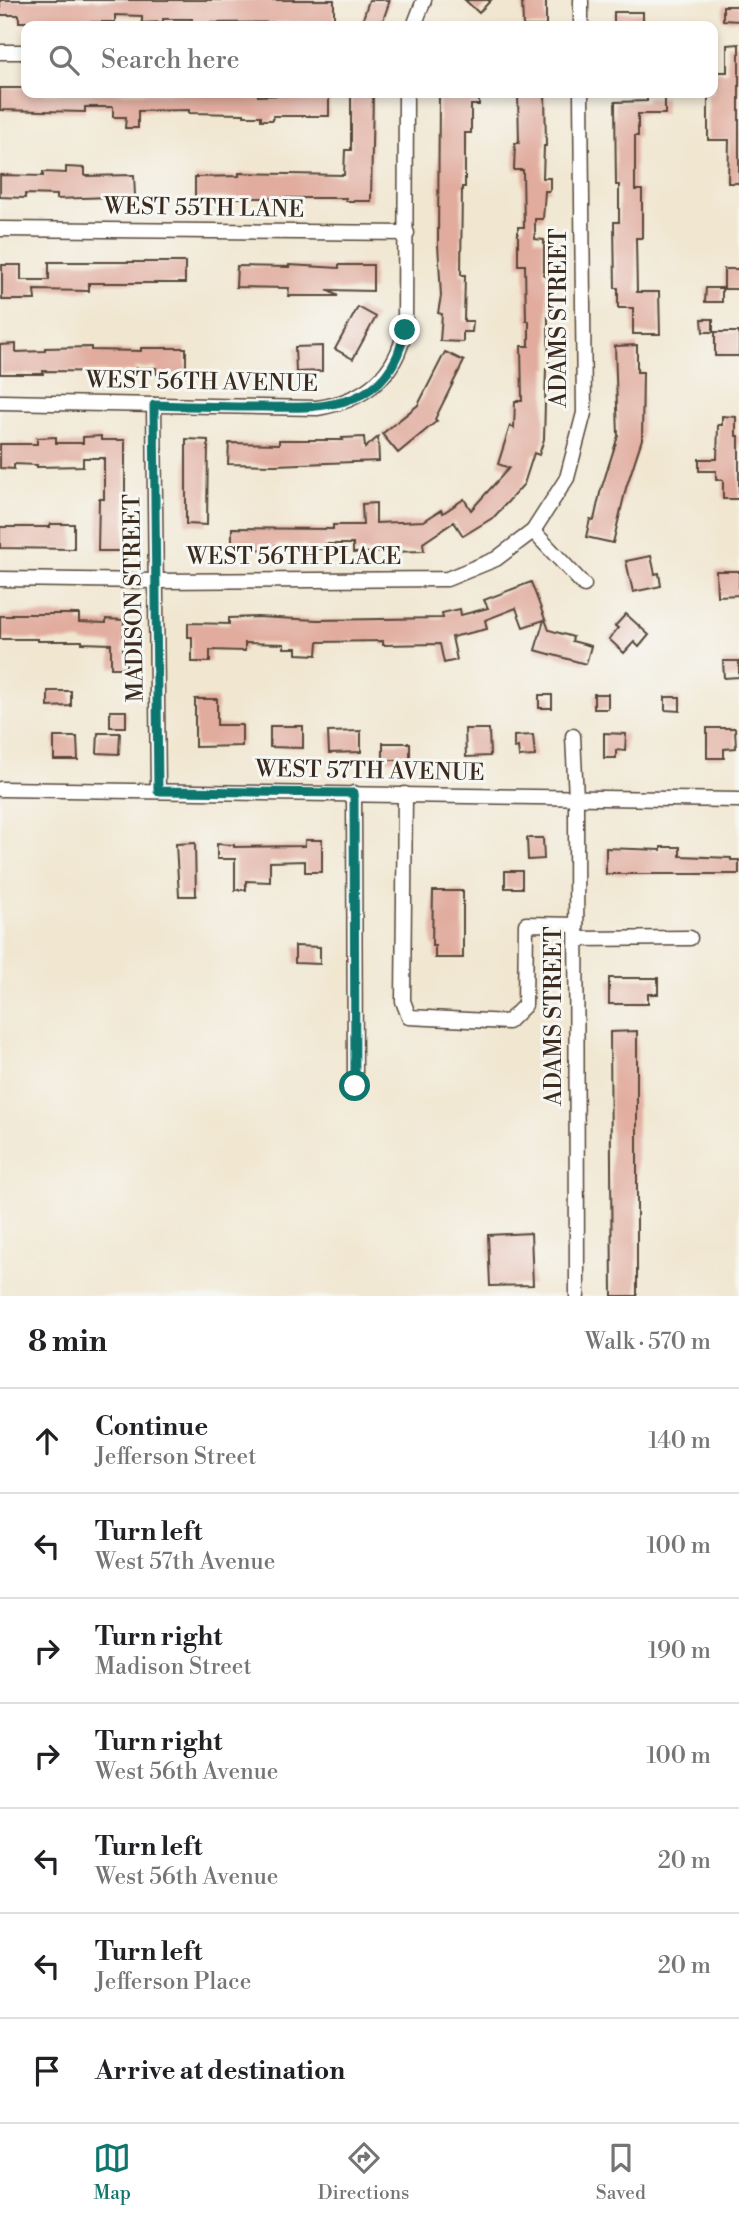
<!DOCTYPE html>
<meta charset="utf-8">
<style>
body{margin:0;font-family:"Libre Bodoni",serif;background:#f6f6f6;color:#202124}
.stop{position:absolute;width:21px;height:21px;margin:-16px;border:5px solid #0f766e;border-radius:50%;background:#fff}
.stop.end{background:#0f766e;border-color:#fff;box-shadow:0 2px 7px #0008}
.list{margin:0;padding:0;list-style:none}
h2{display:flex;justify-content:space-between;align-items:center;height:91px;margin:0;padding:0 28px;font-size:30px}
h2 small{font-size:23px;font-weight:400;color:#757577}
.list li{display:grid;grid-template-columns:46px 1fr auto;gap:21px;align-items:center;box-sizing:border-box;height:105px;padding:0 28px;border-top:2px solid #e0e0e0}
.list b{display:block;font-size:26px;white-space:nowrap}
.list p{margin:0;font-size:23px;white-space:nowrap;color:#757577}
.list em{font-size:23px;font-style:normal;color:#757577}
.icon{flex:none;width:38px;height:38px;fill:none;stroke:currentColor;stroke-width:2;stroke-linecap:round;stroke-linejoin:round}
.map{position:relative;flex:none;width:739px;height:1296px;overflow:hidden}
.search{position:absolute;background:#fff;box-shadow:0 4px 10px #0003;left:21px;right:21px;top:21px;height:77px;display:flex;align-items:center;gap:18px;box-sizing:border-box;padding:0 24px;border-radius:14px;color:#757577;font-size:26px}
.sheet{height:826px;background:#fff}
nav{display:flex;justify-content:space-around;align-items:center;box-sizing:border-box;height:98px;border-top:2px solid #e0e0e0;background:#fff;font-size:19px;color:#757577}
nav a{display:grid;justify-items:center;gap:4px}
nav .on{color:#0f766e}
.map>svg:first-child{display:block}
.building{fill:#e1ac9e}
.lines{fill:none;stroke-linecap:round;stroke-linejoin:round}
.minor-casing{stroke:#564639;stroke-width:17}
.minor{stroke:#fff;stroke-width:14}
.route{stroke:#0f766e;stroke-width:9}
.labels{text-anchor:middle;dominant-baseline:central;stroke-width:6;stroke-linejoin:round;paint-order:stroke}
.street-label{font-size:23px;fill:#3b2a1e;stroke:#f6f6f2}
</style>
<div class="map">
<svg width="739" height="1296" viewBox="0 0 739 1296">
<rect width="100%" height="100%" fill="#f6f6f2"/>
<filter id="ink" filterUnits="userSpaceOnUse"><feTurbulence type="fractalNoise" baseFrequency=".0143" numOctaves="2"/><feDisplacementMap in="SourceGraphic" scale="14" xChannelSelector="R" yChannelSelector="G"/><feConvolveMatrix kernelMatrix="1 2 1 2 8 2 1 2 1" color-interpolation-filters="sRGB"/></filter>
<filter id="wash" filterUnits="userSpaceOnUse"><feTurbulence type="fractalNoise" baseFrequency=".00686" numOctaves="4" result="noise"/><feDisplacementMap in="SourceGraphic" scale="28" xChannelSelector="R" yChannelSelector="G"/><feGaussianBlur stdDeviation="1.57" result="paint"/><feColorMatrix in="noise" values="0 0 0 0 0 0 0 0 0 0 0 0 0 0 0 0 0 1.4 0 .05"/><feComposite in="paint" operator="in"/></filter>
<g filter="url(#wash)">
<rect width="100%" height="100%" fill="#f1e7d1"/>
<g id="blocks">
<g class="building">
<polygon points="0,0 334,0 334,22 192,23 192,19 163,19 163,22 142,23 142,16 115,15 115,22 19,22 19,15 0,15"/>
<polygon points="369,0 390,0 381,26 362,22"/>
<polygon points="465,0 491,0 479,13"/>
<polygon points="522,0 546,0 546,26 523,26"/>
<polygon points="723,6 739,6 739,21 723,20"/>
<rect x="614" y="12" width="29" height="14"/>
<polygon points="739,44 739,183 728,183 729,140 708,140 708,93 713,93 713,72 727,72 727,45"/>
<polygon points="0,88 26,88 26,93 258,93 258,96 329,93 329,116 273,116 273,120 261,120 261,116 244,116 244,114 189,113 189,110 138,111 138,128 125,128 126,117 113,117 113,107 85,107 85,112 0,110"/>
<polygon points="351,93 373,93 371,201 346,201 346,198 195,198 195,177 239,176 239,173 344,175 345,150 351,150"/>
<polygon points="439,93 479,93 479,105 471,105 471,133 465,133 465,187 462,187 461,275 465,275 464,321 473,321 472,332 463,332 463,342 440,341 442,314 438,313 441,296 438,244"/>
<polygon points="518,93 545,93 546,146 544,146 543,178 550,178 550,191 545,191 543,219 535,219 535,239 544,240 544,276 547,276 549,368 546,368 544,439 539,455 534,453 524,484 494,517 463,536 454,522 423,543 424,551 353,553 353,544 325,544 325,549 306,549 306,545 276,545 276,549 232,550 232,528 333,529 333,525 363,525 362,504 376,503 376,523 424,521 441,510 443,513 464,499 471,510 509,468 498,464 510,426 514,428 515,401 522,401 521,346 529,346 529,321 526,321 525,265 518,265 518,227 524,227 523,170 514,170 515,143 519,143"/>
<polygon points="647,97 665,97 665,114 638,114 638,136 635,136 635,190 642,190 642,238 636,238 637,292 659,292 660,334 633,334 633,308 618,308 618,288 615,288 614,222 619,222 619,185 616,185 615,102 647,101"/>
<polygon points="66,167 85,168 85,176 134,175 135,196 57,199 57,195 25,194 25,198 0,197 0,175 43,176 43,172 66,173"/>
<polygon points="49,262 185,262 185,283 89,283 89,291 34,290 35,300 2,300 2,265 21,265 21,280 49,280"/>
<polygon points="289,265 339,268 339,265 373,265 373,291 327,290 338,296 288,296 289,288 236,287 237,266 289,267"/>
<rect x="724" y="269" width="15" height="20"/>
<polygon points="706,288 722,288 722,302 705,302"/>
<polygon points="358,307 376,317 353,359 335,349"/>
<polygon points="702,319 713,319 713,332 703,332"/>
<rect x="715" y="332" width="24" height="24"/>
<polygon points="16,344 16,352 45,351 45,348 91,347 91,350 141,351 141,348 186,348 186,374 157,374 156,368 135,368 135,372 43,371 43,374 0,374 0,345"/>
<polygon points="637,345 637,372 643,372 642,439 626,488 613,543 586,537 590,519 594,520 600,493 618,436 615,346"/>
<polygon points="322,346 322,371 296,372 295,347"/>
<polygon points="445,352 464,361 435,419 437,421 398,453 382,434 418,405"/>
<polygon points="722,416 736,417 736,436 739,436 739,499 723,499 723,480 716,480 716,471 699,471 699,459 717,459 718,425 722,425"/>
<polygon points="101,436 101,440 125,440 125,551 98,551 99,499 104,499 104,458 83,458 83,466 37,467 37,465 14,464 14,469 0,468 0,444 37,444 37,438 56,437 56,443 83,443 83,437"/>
<polygon points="364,437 365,448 378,437 379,461 275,465 228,464 229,443 279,444 279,440 343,440 342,438"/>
<polygon points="186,439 208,440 207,525 186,524"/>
<polygon points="50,524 74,524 74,549 0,548 0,527 50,527"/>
<polygon points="651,556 655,574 659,573 661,586 633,592 626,561"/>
<polygon points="716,571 739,571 739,595 717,596"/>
<polygon points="531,582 549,630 573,637 572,641 591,646 586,664 535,650 544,620 523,627 516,608 485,620 487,629 452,637 457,660 444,663 440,644 383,645 383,641 318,642 317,655 297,654 297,648 284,648 284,644 245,643 245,651 210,650 210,662 192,662 192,637 188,637 188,623 229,624 229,618 257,617 318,620 443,618 442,613 460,609 461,615 488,608 484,600"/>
<polygon points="12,614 79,614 79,622 106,623 106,619 124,620 123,653 126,653 126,668 111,668 111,644 82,643 82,641 38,641 38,639 0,639 0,616 12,616"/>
<polygon points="626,614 649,635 639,647 634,642 624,653 609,639 618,628 615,626"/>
<polygon points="723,661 739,661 739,677 724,678"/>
<polygon points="48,691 71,691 71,706 48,707"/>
<rect x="594" y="694" width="14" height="15"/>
<rect x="539" y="695" width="13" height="13"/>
<polygon points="665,697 680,697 680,711 665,710"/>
<polygon points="195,699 217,699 217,725 242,725 242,746 195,747"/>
<rect x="110" y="711" width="16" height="16"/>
<polygon points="270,726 303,726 303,748 270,747"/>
<polygon points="707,728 735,728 736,748 724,749 724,758 707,758"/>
<polygon points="465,729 489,729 490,756 466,757"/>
<polygon points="361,731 361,752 329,753 328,732"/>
<polygon points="98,733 120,733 119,754 97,753"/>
<polygon points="604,733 626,734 625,751 616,750 616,758 604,758"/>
<polygon points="533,735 535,756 519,757 518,747 514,748 514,736"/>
<polygon points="54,737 77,737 78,760 54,760"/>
<rect x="383" y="743" width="27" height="17"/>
<polygon points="527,838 543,838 544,859 528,860"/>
<polygon points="305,840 322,840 322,872 305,872 305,861 270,862 270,882 246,881 246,890 235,890 235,859 217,859 217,844 234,845 234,847 305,846"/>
<polygon points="195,843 196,896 179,896 176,844"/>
<polygon points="661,847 680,847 680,856 731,858 731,860 739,860 739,874 606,874 606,848 661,850"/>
<rect x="505" y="871" width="17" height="17"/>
<polygon points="433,891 463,891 463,958 435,958 435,946 432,946"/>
<polygon points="295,946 320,947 320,964 295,963"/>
<polygon points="609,978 658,978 658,994 648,994 648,1004 609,1004"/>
<polygon points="637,1031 637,1296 612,1296 610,1032"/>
<polygon points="531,1233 533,1285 490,1286 488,1235"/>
</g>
</g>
</g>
<g filter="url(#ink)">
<use href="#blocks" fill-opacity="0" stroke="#564639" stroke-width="2"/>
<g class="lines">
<g class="minor-casing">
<g id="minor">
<polyline points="581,0 581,26"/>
<polyline points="414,26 424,0"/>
<polyline points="0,52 26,52"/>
<polyline points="0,229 407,233"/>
<path d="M0,402L317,408C363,401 396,377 405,329L406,93"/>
<polyline points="154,405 158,791"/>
<polyline points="533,531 584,585"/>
<polyline points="0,579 157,581 447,579 496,559 533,531 567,478 584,413 581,93"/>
<polyline points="573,736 576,798 577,1296"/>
<polyline points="0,789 739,800"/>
<polyline points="354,793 355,1086"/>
<polyline points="405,794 403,1001 409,1017 508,1022 525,1005 526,924 576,925"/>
<polyline points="577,939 690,938"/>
</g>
</g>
<use href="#minor" class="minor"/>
</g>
</g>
<g class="lines" filter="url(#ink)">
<path class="route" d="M355,1086L354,793L158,791L154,405C188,406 223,407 257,407C323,408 389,412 405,330"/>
</g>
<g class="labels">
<g class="street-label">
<text transform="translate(204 208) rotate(1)">WEST 55TH LANE</text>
<text transform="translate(559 318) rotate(-90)">ADAMS STREET</text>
<text transform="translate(202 382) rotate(1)">WEST 56TH AVENUE</text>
<text x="294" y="557">WEST 56TH PLACE</text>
<text transform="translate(134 598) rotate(-91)">MADISON STREET</text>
<text transform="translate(370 771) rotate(1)">WEST 57TH AVENUE</text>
<text transform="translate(554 1016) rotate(-90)">ADAMS STREET</text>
</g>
</g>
</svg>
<div class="stop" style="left:355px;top:1086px"></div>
<div class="stop end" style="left:405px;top:330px"></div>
<div class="search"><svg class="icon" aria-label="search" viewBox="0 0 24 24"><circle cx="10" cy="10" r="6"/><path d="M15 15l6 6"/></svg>Search here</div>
</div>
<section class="sheet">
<h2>8 min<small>Walk · 570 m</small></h2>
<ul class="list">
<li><svg class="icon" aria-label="ahead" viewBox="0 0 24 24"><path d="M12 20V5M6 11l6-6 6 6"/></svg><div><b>Continue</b><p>Jefferson Street</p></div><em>140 m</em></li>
<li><svg class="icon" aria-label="left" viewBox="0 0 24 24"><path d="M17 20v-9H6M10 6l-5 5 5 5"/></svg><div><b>Turn left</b><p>West 57th Avenue</p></div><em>100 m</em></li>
<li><svg class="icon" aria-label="right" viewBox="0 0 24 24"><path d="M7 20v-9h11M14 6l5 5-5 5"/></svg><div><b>Turn right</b><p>Madison Street</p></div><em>190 m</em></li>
<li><svg class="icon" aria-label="right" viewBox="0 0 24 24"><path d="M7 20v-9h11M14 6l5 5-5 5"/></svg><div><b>Turn right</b><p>West 56th Avenue</p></div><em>100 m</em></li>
<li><svg class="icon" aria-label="left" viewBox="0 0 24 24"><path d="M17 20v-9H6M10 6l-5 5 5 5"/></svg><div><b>Turn left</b><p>West 56th Avenue</p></div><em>20 m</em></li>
<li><svg class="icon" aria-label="left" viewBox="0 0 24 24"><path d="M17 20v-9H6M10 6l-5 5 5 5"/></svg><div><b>Turn left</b><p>Jefferson Place</p></div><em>20 m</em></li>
<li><svg class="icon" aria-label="arrive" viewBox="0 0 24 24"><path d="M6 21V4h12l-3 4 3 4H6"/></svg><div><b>Arrive at destination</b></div></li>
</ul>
</section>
<nav>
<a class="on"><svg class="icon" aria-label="map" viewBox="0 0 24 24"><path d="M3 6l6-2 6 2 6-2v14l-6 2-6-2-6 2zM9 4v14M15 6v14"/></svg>Map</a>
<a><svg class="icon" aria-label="directions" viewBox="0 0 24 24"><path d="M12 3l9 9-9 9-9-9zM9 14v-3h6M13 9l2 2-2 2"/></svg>Directions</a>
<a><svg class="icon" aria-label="saved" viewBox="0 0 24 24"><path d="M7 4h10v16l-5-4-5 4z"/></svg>Saved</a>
</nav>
